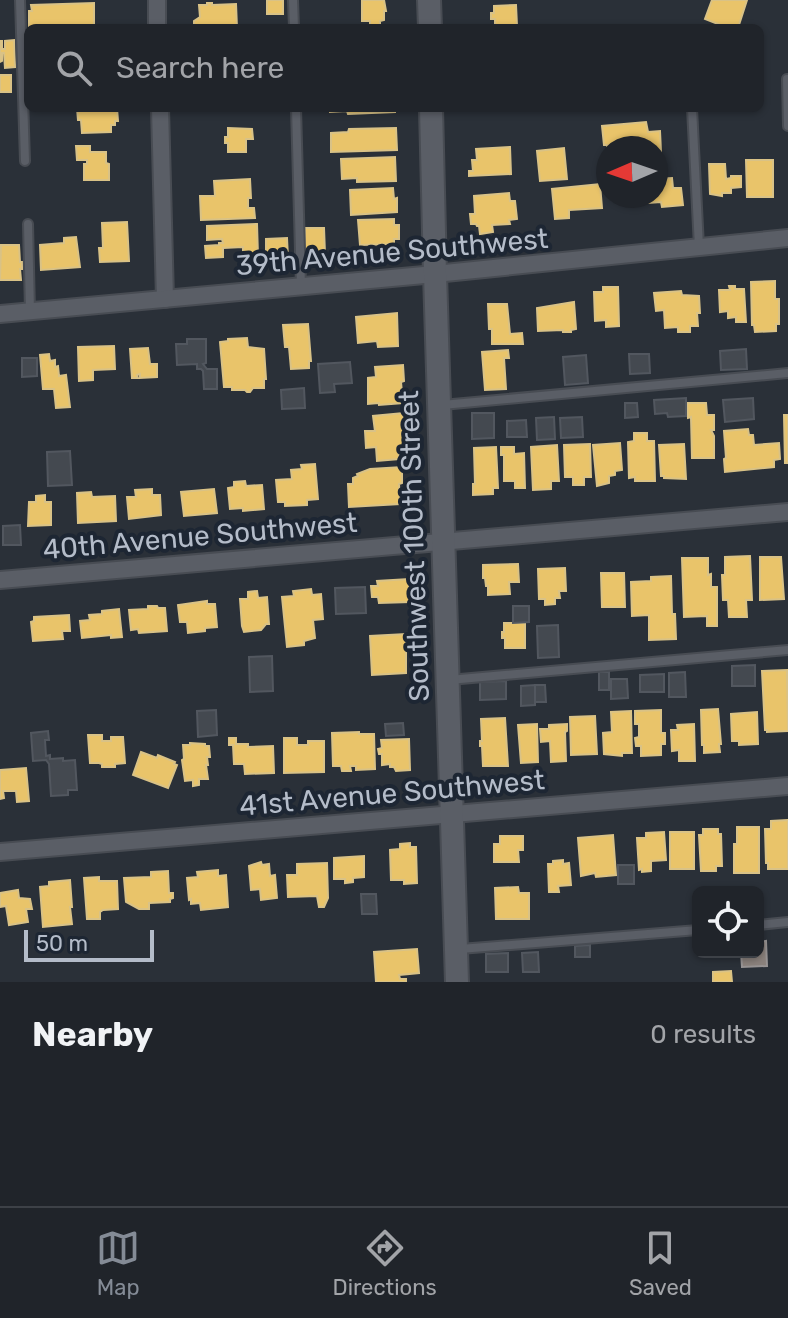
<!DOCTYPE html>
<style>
body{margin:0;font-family:Rubik,sans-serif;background:#282c32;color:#f1f3f6}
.controls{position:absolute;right:24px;bottom:24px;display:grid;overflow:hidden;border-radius:12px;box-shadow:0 2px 6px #0004}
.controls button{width:72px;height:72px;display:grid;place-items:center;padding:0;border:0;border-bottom:2px solid #3d4147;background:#20242a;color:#f1f3f6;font:40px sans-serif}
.compass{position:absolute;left:596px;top:136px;width:72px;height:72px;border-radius:50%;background:#20242a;box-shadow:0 2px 6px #0004;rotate:268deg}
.scale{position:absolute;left:24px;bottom:20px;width:130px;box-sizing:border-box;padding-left:8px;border:4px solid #b4bcc9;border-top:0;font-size:22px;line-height:28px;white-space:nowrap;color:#b4bcc9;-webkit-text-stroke:6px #1d2633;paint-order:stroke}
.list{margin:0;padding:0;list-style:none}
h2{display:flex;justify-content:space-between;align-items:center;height:104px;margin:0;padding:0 32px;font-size:34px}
h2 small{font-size:26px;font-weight:400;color:#a2a4a8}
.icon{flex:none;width:44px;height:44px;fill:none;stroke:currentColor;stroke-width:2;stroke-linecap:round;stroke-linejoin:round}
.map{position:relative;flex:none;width:788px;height:982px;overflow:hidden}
.search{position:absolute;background:#20242a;box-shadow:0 2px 6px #0004;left:24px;right:24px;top:24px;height:88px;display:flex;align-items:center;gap:20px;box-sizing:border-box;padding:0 28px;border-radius:12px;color:#a2a4a8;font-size:30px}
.sheet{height:224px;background:#20242a}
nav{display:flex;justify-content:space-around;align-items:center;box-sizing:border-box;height:112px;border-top:2px solid #3d4147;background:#20242a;font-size:22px;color:#a2a4a8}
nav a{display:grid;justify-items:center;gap:4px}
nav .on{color:#848b96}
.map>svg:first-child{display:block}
.homes{fill:#e9c46a;stroke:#d9c286;stroke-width:2}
.industry{fill:#8a817c;stroke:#979393;stroke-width:2}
.building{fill:#444950;stroke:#52575f;stroke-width:2}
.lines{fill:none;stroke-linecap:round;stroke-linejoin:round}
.service-casing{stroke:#484c53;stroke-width:12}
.minor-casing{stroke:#484c53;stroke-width:20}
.tertiary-casing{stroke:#484c53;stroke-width:26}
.service{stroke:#5a5e66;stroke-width:8}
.minor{stroke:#5a5e66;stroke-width:16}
.tertiary{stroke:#5a5e66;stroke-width:22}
.labels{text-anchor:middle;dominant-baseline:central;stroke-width:8;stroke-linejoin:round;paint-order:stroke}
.street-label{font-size:28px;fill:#b4bcc9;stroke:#1d2633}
</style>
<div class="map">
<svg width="788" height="982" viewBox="0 0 788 982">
<rect width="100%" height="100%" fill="#2a3038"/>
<g class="homes">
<rect x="267" y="0" width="16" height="14"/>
<polygon points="362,0 384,0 386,11 384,11 384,20 380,21 380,25 370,25 370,21 362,21"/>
<polygon points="712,0 747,0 738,28 728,28 705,19"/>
<polygon points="94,3 94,26 81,26 81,28 29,28 29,11 32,11 31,5"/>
<polygon points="207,3 212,3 212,5 236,4 237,28 194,28 194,21 200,17 199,5 207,5"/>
<polygon points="516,5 517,26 495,27 495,19 491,19 491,13 494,13 494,6"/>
<polygon points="14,40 15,67 5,68 4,53 2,53 2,61 0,62 0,41 2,41 2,49 5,49 5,41"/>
<rect x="0" y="75" width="11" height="17"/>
<polygon points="77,108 117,108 118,121 115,121 115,125 111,125 111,132 82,133 81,120 78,120"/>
<polygon points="330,108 395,108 395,112 348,114 347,111 330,112"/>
<polygon points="646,122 648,132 660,131 661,152 656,152 656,148 608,148 608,152 607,145 604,145 602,126"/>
<polygon points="228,128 252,129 253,139 246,139 246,152 228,152 228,143 225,143 225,137 228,137"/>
<polygon points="396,128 397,150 331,152 331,133 348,132 349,129"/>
<polygon points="76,146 90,146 90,152 106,152 106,163 109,164 109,180 84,180 84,164 87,164 87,160 77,160"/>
<polygon points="510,147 511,174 469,176 469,171 473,171 472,160 477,160 476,149"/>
<polygon points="564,148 567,179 540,181 537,151"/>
<polygon points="395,157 396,181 357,182 357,178 342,179 341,159"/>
<polygon points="746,160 773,160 773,197 747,197"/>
<polygon points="709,164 725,164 726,179 731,178 731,176 741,176 741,187 731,188 731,193 722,193 722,196 710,194"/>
<polygon points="672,178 673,188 681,188 683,205 662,207 661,202 635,204 635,196 656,196 656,179"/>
<polygon points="250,179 251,198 248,198 248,208 254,208 255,218 201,220 200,196 215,196 214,181"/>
<polygon points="600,184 602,208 569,210 569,218 555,219 552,189"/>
<polygon points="393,188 394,199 397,198 397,212 351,215 350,190"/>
<polygon points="509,193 510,201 515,201 517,219 509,220 510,224 492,225 493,232 480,234 479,226 477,226 476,224 471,224 470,214 475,214 474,196"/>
<polygon points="394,219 394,225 399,225 399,239 394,239 394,244 360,245 358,220"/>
<polygon points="127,222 129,261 100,262 99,248 103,248 102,223"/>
<polygon points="257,224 258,256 243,256 243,247 223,248 223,257 206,258 205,246 219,245 219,243 223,243 222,239 207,240 207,226"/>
<polygon points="305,228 324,228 325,254 305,254"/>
<polygon points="76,237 80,267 41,270 40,245 64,243 64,238"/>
<polygon points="287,238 288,258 266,258 266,239"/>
<polygon points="1,245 19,245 20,262 22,262 22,269 20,269 21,280 0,280"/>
<polygon points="775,281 775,299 779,299 779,324 776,324 776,331 755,332 754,325 752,325 751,282"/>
<polygon points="729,286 735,286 735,289 744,289 746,322 736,322 736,317 728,318 728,311 720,312 719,290 730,290"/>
<polygon points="603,287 618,287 619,326 606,327 606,320 595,321 594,292 603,292"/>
<polygon points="681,291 682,295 699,296 700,313 697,313 698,326 690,326 690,332 678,332 678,327 665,328 664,310 656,311 654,293"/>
<polygon points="574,302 576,329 571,330 571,332 563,332 563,330 538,331 537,308"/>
<polygon points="488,304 507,304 510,334 522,333 523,344 492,344 492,329 489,329"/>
<polygon points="397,313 398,346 378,347 377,341 358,343 356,317"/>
<polygon points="308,324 311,361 309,361 309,368 291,369 289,347 285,347 283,325"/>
<polygon points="247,338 248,347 264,349 266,379 264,379 264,388 253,388 250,392 247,392 245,390 232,390 232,387 224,387 220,342 228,341 228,339"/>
<polygon points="114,346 115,369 93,370 93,380 79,381 78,347"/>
<polygon points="148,348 150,364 157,364 157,377 140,378 140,374 137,375 138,378 132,378 130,349"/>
<polygon points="508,350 509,358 504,358 506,389 485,390 482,352"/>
<polygon points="49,354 50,361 55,360 55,367 58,366 59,376 66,375 70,407 56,408 54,389 43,389 40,355"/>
<polygon points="403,365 404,381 401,382 403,403 379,405 379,403 368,404 368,378 376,377 375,367"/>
<polygon points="687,403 706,403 707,415 714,415 714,430 711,430 714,436 714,458 692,458 691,417 688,418"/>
<polygon points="403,413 406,445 398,446 399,459 377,461 376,447 366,448 365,431 375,431 373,416"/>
<polygon points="784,415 788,415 788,463 785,463"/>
<polygon points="748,429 749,435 753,435 754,445 779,443 780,459 774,460 774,467 725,472 724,459 726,458 724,431"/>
<polygon points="634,433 647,433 647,441 654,441 655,481 635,481 635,477 629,478 628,442 634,441"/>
<polygon points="620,443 622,470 615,471 615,475 609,476 609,483 597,486 593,445"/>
<polygon points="590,444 591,477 584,477 584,485 573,485 573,477 565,477 564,445"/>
<polygon points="684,444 686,479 664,478 664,476 661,476 659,445"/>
<polygon points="557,445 559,481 551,481 551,489 533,490 531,447"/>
<polygon points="496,447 498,488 493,488 493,494 473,495 473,484 475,484 474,448"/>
<polygon points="501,447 514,447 514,454 524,453 525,488 515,488 515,481 504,481 504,455 501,455"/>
<polygon points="315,464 318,499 307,500 307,505 285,506 285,502 278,502 276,480 292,479 291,470 302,469 301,465"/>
<polygon points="402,467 402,483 399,484 400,504 349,507 348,484 353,484 353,478 358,476 357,474 370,469"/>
<polygon points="245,481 246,486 262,485 264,509 243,511 243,508 230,509 228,488 234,487 234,482"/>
<polygon points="152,489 152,495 160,495 161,515 129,519 127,497 136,497 135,490"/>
<polygon points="214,489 217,513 184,516 181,492"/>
<polygon points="91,492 92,497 115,496 116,521 78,523 77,493"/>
<polygon points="45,495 45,502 51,502 51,525 28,526 29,502 36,502 36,496"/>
<polygon points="750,556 752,600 746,600 747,617 729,617 728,600 723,600 722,575 725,575 725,557"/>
<polygon points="760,557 781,557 784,599 760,600"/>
<polygon points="682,558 708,558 708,575 711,574 711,587 717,587 717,626 707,626 707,616 684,617"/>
<polygon points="518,564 519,582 509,582 510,594 488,595 488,586 486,586 485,578 483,578 483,565"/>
<polygon points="565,568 566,591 559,591 560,598 555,598 555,604 545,605 545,599 539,599 538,569"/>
<polygon points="601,573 624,573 625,607 602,607"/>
<polygon points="671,576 672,614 675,614 676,639 649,640 649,615 632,616 631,582 651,581 651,577"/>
<polygon points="409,579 410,602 379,603 378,597 372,597 371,586 378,586 377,581"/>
<polygon points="311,589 312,595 321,594 323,619 313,620 315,638 304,641 304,645 287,647 282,597 294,596 293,591"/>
<polygon points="257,591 258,598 267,597 269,624 266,624 261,630 244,632 242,626 240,599 248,599 248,592"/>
<polygon points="207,601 207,604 215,604 217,627 205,628 205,631 188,633 187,622 180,622 178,605"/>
<polygon points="148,606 157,606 158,608 165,608 167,631 139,633 138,629 131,630 129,610 148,609"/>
<polygon points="119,609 122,637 111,638 111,635 82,638 80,621 90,620 89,615 102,614 102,611"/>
<polygon points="69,615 70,631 62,631 63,639 33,641 31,622 34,621 34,617"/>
<polygon points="504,623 525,623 525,648 505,648 505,638 502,638 502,632 504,632"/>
<polygon points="406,634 406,673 372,675 370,636"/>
<polygon points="787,670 788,731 767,732 767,730 765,730 762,671"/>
<polygon points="718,709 721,744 719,744 720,752 704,753 704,745 702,745 701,710"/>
<polygon points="661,710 661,733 665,733 665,744 661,744 661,755 641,756 641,746 636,746 635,738 639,737 639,724 635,724 635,711"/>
<polygon points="631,711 632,753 622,753 622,756 604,754 603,733 612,732 611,712"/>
<polygon points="757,712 758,744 739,745 739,741 732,741 731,714"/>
<polygon points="595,716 597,754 571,755 570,717"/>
<polygon points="505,718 508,766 483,766 482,746 480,746 480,741 482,741 481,719"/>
<polygon points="537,724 538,762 521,763 518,725"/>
<polygon points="567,724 567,731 565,732 566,761 551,762 550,741 541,742 540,729 549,729 549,725"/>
<polygon points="694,724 695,761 679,761 679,750 672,751 671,730 678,730 677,725"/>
<polygon points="359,732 359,734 374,734 375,769 356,770 356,766 350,766 351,771 342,771 341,766 333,766 332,733"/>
<polygon points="88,735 102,735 102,741 111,741 111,737 123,737 125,763 115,764 115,767 102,767 102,764 99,763 90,763"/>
<polygon points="229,738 236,738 236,744 248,744 248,747 273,746 274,773 245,774 244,764 234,764 233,745 229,745"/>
<polygon points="284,738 297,738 297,745 308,745 308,741 324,741 324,772 284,773"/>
<polygon points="409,739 410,770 396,771 394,767 390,767 390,764 382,765 382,754 379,754 378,749 382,748 381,740"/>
<polygon points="190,743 205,744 205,746 209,746 210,757 207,757 208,765 206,765 208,779 199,779 199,785 193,786 193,780 185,781 182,760 184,759 183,745 190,745"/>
<polygon points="141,752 157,758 158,755 175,762 174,764 177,765 168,788 133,775"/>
<polygon points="26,768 29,801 17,802 16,791 3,791 4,798 0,799 0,770"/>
<polygon points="788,820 788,869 768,869 768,863 766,863 765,829 771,829 771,821"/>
<polygon points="737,827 759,827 759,873 734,873 734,844 737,844"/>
<polygon points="703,829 718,829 718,834 721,834 722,866 716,866 716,871 701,871 699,835 703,835"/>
<polygon points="664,832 666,860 651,861 651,871 642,872 642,869 639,870 637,838 646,838 646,833"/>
<rect x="670" y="832" width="24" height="37"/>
<polygon points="613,835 616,875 596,877 595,873 581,876 578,838"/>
<polygon points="500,836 523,836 523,850 518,850 519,862 494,862 494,844 500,844"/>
<polygon points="410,843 410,847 416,847 417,883 404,884 404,880 391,880 390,850 400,849 400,844"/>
<polygon points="364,856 364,877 353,878 353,882 345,883 345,879 334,879 334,858"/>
<polygon points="563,860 563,864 569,863 571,885 558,886 559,892 549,892 548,864 553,864 553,861"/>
<polygon points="261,862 262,865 269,864 270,876 275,875 277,898 261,900 260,889 251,890 249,866"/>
<polygon points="327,863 328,898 324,907 319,907 317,896 288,897 287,875 297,875 297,864"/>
<polygon points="218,870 218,876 226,875 228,907 201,910 200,903 191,904 191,899 189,900 187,878 198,877 197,872"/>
<polygon points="168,871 169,893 173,893 173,898 170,899 170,902 149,903 149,909 139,909 126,902 124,878 151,877 151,872"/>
<polygon points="99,877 99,881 117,881 118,909 103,910 100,912 100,919 87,919 84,878"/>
<polygon points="70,880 72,907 70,907 72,924 43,927 40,887 49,886 49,882"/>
<polygon points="518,887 519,893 529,893 529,919 496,919 495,888"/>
<polygon points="18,890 19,898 30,899 32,909 26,909 28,922 9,925 6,906 0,907 0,893"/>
<polygon points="417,949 419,973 399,975 400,979 406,979 406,982 376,982 374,952"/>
<polygon points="731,971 732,982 713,982 713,972"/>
</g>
<polygon class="industry" points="766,941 767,966 742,967 741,952 758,952 758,942"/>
<g class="building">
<polygon points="187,339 206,339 206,363 203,364 207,369 217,369 217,389 204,389 203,371 201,369 197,369 197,364 177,365 176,344 187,344"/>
<polygon points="746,349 747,369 721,370 720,351"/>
<polygon points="629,354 649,354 650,373 630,374"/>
<polygon points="586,355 588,383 565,385 563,357"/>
<polygon points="22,358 37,358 37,376 22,377"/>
<polygon points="350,362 352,383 334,384 335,392 320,393 318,364"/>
<polygon points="304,388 305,408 282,409 281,390"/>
<polygon points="686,398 686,416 668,417 667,413 655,414 654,400"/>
<polygon points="753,398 754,419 725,422 723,400"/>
<polygon points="625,403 637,403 638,417 625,418"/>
<polygon points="472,413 494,413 494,438 472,439"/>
<polygon points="554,417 555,439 537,440 536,418"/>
<polygon points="582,417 583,437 561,438 560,418"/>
<polygon points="526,420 527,437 507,437 507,421"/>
<polygon points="70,451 72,485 48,486 47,452"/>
<polygon points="20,525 21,545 3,545 3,526"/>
<polygon points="365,587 366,613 336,614 335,588"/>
<polygon points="513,606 529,606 529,622 513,623"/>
<polygon points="558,625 559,657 538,658 537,626"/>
<polygon points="272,656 273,691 250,692 249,657"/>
<polygon points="755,665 755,686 732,686 732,666"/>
<rect x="599" y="672" width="10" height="18"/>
<polygon points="685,672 686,697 669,697 669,673"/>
<polygon points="664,674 664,692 640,692 640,675"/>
<polygon points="611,679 627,679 628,698 611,699"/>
<polygon points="506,681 506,699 480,700 480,682"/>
<polygon points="535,685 535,705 521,706 521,686"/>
<polygon points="535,685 545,685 546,702 535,702"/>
<polygon points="216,710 217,735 198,737 197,711"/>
<polygon points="403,723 404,735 386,736 385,724"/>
<polygon points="48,731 49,740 45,740 46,756 50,755 50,759 63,758 63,761 75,760 77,790 68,790 68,795 51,796 49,764 46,760 33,761 31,733"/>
<rect x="618" y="865" width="16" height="19"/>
<polygon points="361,894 376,894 377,914 362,914"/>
<polygon points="590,945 590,957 575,957 575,946"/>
<polygon points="538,952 539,972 523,972 522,953"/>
<polygon points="508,953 508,972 486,972 486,954"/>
</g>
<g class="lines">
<g class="service-casing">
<g id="service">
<polyline points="20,0 25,161"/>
<polyline points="293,0 294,28"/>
<polyline points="787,79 788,126"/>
<polyline points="296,108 301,286"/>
<polyline points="692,108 699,247"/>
<polyline points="28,224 30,311"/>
<polyline points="442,405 788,373"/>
<polyline points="449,680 788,650"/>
<polyline points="758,925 788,922"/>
<polyline points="460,949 698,930"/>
</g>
</g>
<g class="minor-casing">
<g id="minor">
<polyline points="157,0 157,28"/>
<polyline points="160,108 165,299"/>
<polyline points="0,314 435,274 788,238"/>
<polyline points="0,580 788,512"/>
<polyline points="0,852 788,786"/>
</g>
</g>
<g class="tertiary-casing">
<g id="tertiary">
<polyline points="429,0 430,28"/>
<polyline points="431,108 435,274 457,982"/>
</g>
</g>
<use href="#service" class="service"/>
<use href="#minor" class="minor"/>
<use href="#tertiary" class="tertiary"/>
</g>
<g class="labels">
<g class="street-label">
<text transform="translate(392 252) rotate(-5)">39th Avenue Southwest</text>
<text transform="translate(200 536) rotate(-5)">40th Avenue Southwest</text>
<text transform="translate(414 546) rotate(-92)">Southwest 100th Street</text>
<text transform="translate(392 793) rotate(-5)">41st Avenue Southwest</text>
</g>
</g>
</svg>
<div class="controls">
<button><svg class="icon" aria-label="locate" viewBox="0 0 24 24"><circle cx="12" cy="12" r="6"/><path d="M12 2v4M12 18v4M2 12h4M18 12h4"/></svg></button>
</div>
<svg class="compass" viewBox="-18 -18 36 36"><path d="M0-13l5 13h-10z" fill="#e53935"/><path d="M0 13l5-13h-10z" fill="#a2a4a8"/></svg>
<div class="scale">50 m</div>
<div class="search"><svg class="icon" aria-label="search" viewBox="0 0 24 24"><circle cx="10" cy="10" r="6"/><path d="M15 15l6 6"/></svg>Search here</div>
</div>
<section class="sheet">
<h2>Nearby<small>0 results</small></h2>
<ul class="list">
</ul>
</section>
<nav>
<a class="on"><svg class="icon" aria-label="map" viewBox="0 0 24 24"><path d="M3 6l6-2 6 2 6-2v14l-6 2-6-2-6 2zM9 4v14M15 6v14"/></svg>Map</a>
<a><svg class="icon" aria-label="directions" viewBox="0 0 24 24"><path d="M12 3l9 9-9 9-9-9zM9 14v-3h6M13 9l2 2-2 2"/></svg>Directions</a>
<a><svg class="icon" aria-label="saved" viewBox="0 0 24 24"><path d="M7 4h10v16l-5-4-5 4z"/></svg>Saved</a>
</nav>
